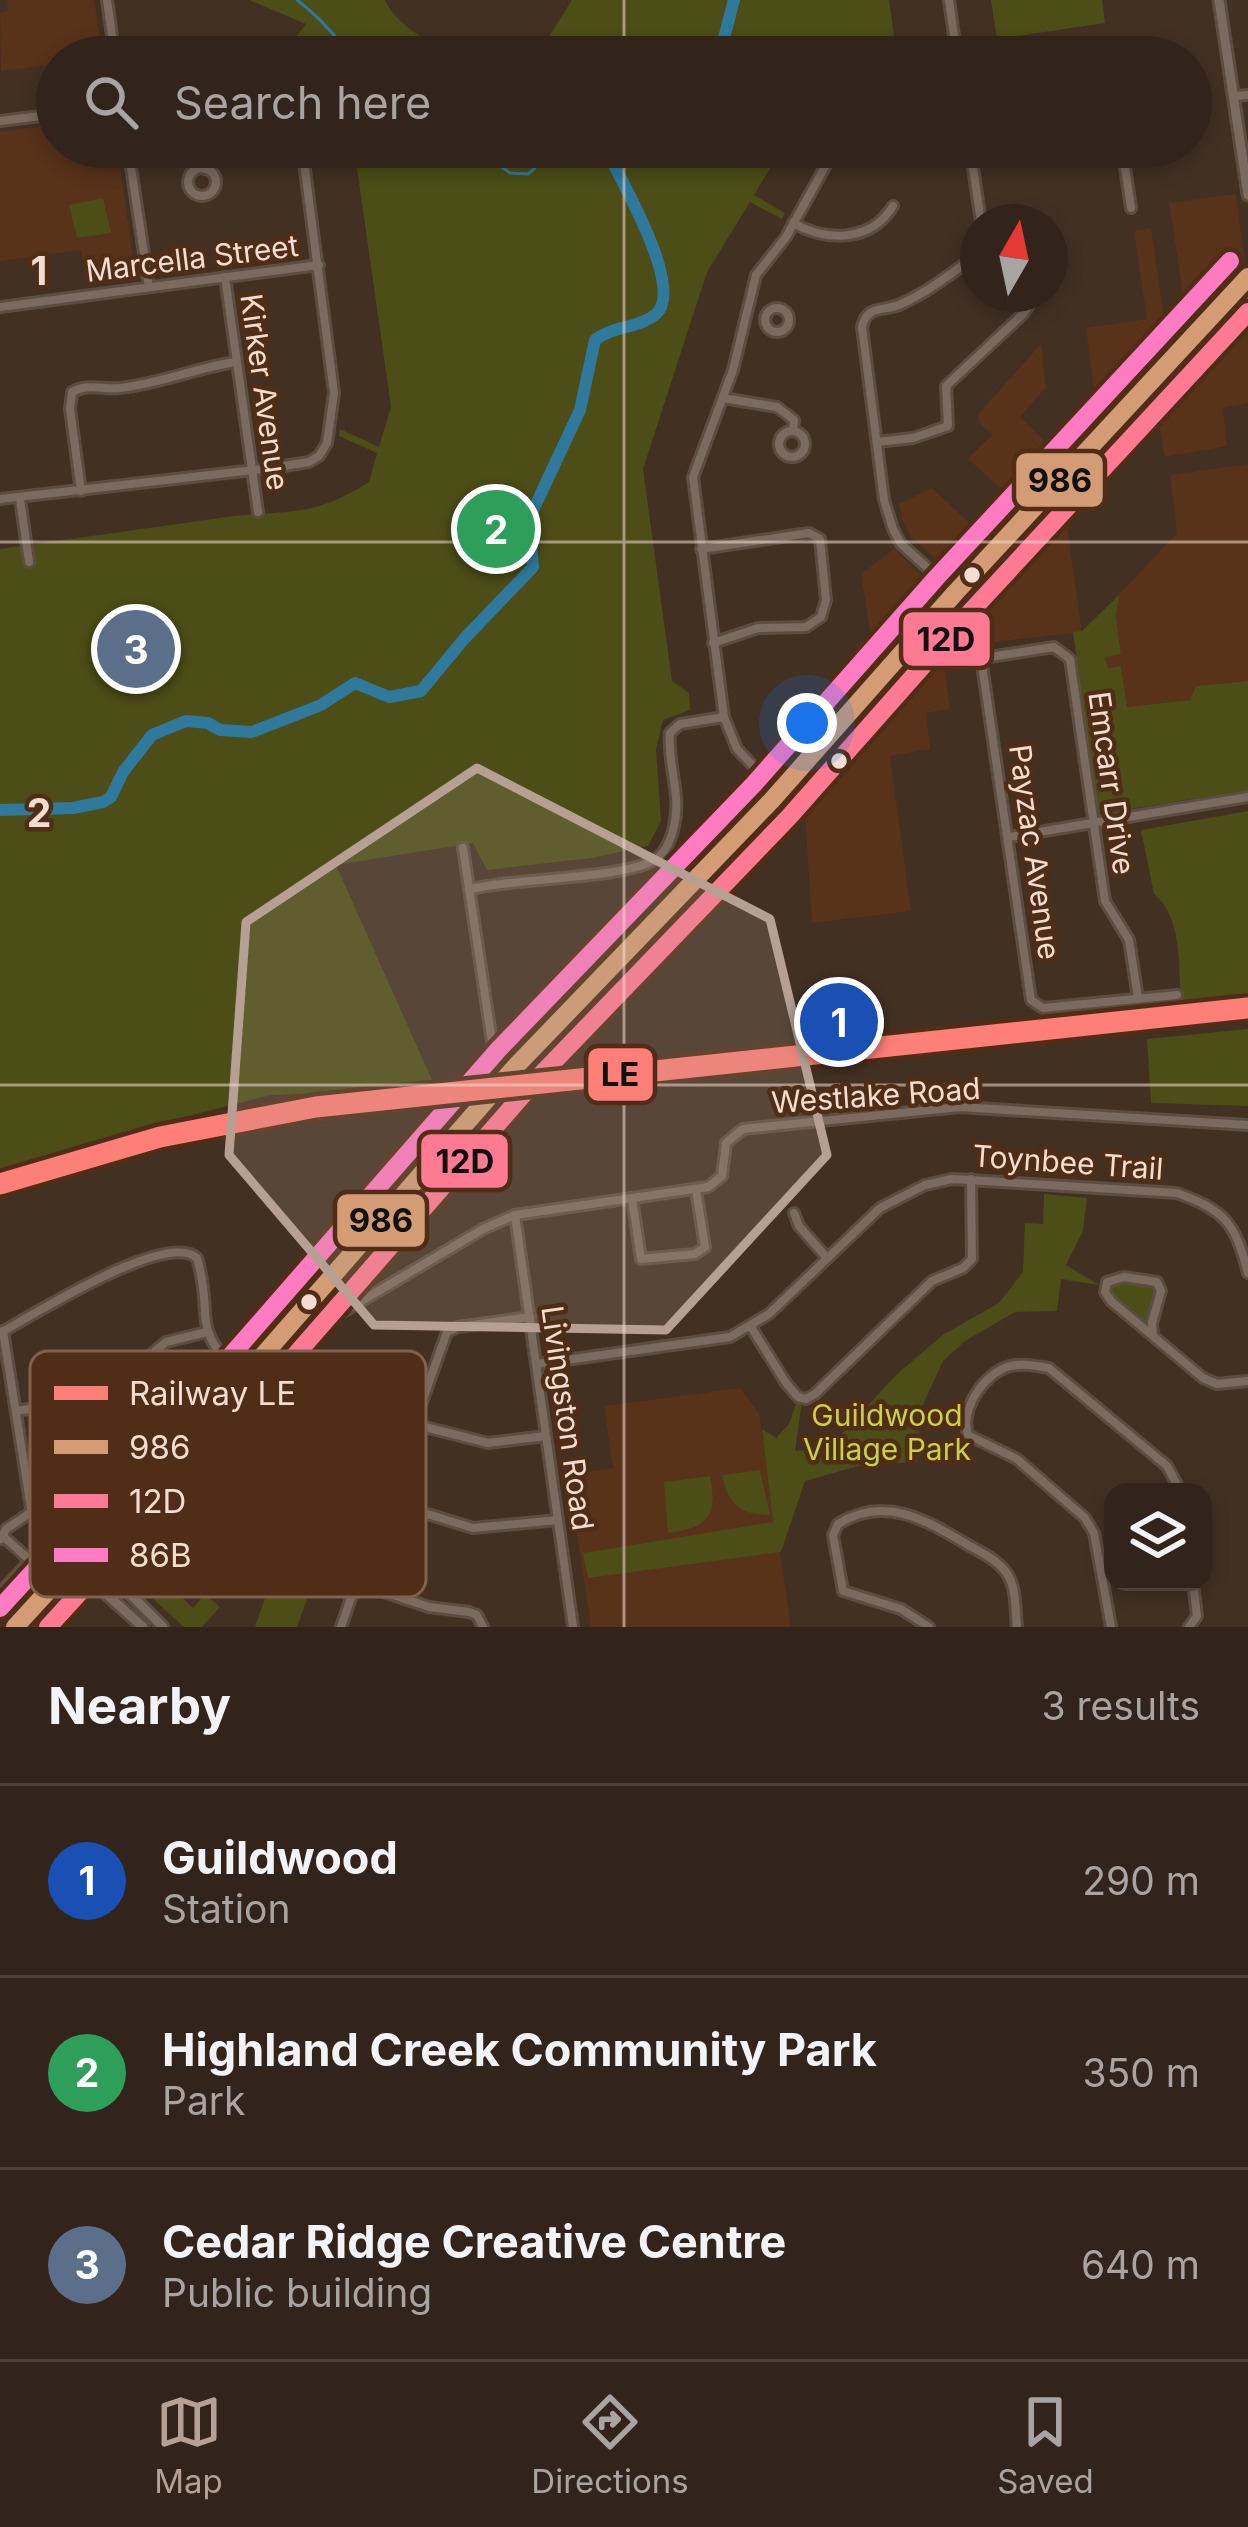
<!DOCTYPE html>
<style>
body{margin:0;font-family:Inter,sans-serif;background:#3d3027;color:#f1f3f6}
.controls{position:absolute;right:36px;bottom:36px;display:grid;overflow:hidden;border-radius:24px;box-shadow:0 6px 18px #0003}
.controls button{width:108px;height:108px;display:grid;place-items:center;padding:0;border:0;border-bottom:3px solid #4d4139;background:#32241a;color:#f1f3f6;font:60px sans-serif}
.compass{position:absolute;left:960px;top:204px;width:108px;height:108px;border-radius:50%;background:#32241a;box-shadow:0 6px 18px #0003;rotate:9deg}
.you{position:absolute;left:807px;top:723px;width:42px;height:42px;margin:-30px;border:9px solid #fff;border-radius:50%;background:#1a73e8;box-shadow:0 0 0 18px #1a73e833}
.badge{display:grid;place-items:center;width:78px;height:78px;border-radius:50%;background:#b5a093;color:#fff;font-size:39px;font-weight:700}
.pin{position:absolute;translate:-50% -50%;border:6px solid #fff;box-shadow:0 3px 12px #0006}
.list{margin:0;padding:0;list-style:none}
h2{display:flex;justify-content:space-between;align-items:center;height:156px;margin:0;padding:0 48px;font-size:51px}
h2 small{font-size:39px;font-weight:400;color:#a8a4a2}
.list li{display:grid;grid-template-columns:78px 1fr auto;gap:36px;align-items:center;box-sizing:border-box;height:192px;padding:0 48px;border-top:3px solid #4d4139}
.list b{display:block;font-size:45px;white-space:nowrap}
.list p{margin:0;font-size:39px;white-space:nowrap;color:#a8a4a2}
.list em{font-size:39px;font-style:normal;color:#a8a4a2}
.icon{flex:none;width:66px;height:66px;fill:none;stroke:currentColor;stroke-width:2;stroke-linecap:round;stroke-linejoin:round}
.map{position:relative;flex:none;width:1248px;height:1627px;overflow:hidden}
.search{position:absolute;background:#32241a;box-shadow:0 6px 18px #0003;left:36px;right:36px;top:36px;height:132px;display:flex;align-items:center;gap:30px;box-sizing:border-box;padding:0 42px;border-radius:66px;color:#a8a4a2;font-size:45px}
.sheet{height:732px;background:#32241a}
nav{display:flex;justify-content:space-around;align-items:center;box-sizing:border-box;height:168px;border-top:3px solid #4d4139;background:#32241a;font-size:33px;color:#a8a4a2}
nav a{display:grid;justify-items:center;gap:6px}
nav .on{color:#b5a093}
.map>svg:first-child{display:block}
.built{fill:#583219}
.green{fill:#4c4d17}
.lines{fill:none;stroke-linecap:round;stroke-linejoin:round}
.stream{stroke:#2f7a9c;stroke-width:3}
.river{stroke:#2f7a9c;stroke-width:12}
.minor-casing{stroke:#5c4d41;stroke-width:14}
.tertiary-casing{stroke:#5c4d41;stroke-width:15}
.primary-casing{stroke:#5c4d41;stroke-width:18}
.minor{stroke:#7b6a5f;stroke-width:8}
.tertiary{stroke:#7b6a5f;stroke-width:9}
.primary{stroke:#7c6c5f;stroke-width:12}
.rail{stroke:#78685e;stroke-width:3;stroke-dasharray:18 9;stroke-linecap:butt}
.primary-bridge-casing{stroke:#5c4d41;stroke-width:18;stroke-linecap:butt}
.primary-bridge{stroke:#7c6c5f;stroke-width:12}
.bus-1-casing{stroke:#4f2d16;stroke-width:27}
.bus-2-casing{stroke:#4f2d16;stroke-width:27}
.bus-3-casing{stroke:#4f2d16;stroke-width:27}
.bus-1{stroke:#d39c74;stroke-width:18}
.bus-2{stroke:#fe7a93;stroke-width:18}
.bus-3{stroke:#fe7ac1;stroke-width:18}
.rail-1-casing{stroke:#4f2d16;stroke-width:30}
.rail-1{stroke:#fd7f77;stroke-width:21}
.marked{fill:#b5a093;fill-opacity:0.2;stroke:#b5a093;stroke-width:9;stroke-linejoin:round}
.grid{fill:none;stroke:#f3ddd0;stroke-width:3;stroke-opacity:0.55}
.bus-dot{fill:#f3ddd0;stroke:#4f2d16;stroke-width:4.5}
.labels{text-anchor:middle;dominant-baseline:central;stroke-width:9;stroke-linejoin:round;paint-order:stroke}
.street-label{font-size:30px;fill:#f3ddd0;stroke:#4f2d16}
.park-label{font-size:30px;fill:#c9d149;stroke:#4f2d16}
.key{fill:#4f2d16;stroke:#80624e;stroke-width:3}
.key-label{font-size:33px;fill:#f3ddd0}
.grid-label{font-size:39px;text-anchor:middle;font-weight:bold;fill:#f3ddd0;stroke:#4f2d16;stroke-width:9;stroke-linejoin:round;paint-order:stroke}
.line-badge{stroke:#4f2d16;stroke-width:4.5}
.pale-badge-label{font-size:33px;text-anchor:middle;font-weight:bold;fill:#111}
</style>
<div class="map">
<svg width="1248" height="1627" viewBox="0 0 1248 1627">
<rect width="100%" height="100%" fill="#423023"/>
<g class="built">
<polygon points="7,0 94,0 103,57 57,57 57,64 1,71 0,13 8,11"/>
<polygon points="57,124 57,147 117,147 136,277 86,284 81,250 0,261 0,132"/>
<polygon points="1236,194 1245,265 1188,326 1169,203"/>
<polygon points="1151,228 1168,346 1098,422 1086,328 1147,319 1134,231"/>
<polygon points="1242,322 1248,324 1248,403 1223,408 1227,446 1165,457 1157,413"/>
<polygon points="1041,344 1046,387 1020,417 1063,460 1023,508 968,459 992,435 979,422 979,413"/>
<polygon points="1248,464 1248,681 1196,686 1190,700 1127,707 1121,667 1108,668 1104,656 1121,653 1116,616 1119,595 1177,533 1170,475"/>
<polygon points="932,488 989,541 953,575 911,536 902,519 899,504"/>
<polygon points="1065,512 1082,632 993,642 986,597 1029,557"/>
<polygon points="894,549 938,591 876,668 861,574"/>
<polygon points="942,651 950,709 926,713 930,749 890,756 911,911 812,923 804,802"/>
<polygon points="740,1388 759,1413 791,1627 591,1627 568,1475 613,1468 604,1406"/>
</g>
<g class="green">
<path d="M249,0H385C397,27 433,44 459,57H280L306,24Z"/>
<polygon points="572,0 889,0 897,57 564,57 566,51 550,35"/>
<polygon points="991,0 1102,0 1105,23 997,39"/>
<path d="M354,147H783L754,195L785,213L782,219L750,202L707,272L643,469L672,681L689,693L690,710L663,720L656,749L661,821L648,846L592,858L487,870L473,843L336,865L436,1089L271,1095L153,1125L0,1174V549C73,539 146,528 220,518C285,508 307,521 369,482L377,453L339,436L340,429L379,447L391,407Z"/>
<polygon points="103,198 111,233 77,238 69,205"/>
<polygon points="1119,595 1116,616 1121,654 1105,657 1108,668 1121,666 1127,707 1190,700 1196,686 1248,681 1248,790 1099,814 1073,632 1082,631"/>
<path d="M1248,811V996L1181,1001C1178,967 1183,918 1154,894L1141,830Z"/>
<polygon points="1248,1029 1248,1106 1151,1103 1147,1039"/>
<polygon points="1044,1194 1087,1198 1083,1231 1066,1265 1099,1285 1061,1279 1057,1311 1015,1312 965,1341 943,1361 922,1407 923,1412 959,1423 920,1424 917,1463 869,1463 805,1481 781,1552 588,1578 583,1553 773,1522 762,1429 776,1438 789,1424 798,1398 802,1401 795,1451 815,1449 836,1440 897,1374 944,1334 999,1303 1023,1272 1025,1223 1043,1224"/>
<polygon points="1115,1281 1156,1286 1149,1325 1110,1298 1109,1291"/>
<polygon points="310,1468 350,1478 297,1627 255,1627"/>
<path d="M760,1470L770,1515C739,1514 729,1506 722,1475Z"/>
<path d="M710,1476C718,1516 708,1528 668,1533L664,1482Z"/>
<polygon points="164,1581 193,1608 205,1594 220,1607 202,1627 184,1627 150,1596"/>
</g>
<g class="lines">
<g class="stream">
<path d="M297,0C320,17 334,36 354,57"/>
<polyline points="458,147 487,156 510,173 528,174 535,168 539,147"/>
</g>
<g class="river">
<polyline points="719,57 734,0"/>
<path d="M0,810L73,808L103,802L111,797L123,772L152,735L186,721L208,723L220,730L252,732L321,705L355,683L389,697L421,691L464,639L533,567L529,519L580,410L595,340C612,326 640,328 656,314C686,288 618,176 605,147"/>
</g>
<g class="minor-casing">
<g id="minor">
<polyline points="107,0 115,57"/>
<polyline points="949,0 957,57"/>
<polyline points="215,57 246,51 265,57"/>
<polyline points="1234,96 1248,95"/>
<polyline points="0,121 57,114"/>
<polyline points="128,147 149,287"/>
<polyline points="970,147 981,222"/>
<polyline points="1122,147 1131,208"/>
<circle cx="202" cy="182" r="14"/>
<polyline points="205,169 207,147"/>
<path d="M793,223C827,242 871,242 893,206"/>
<path d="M978,254C955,271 928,292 901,304C884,312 867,304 862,327L884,500L893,529L901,544L974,610L1031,1000L1043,1008L1177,995"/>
<polyline points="225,277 258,512"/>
<polyline points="0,307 319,265"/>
<circle cx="777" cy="320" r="12"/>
<polyline points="723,398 777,407 794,420 793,431"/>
<circle cx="792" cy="444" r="13"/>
<polyline points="877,442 913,438 948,426 946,386 1023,314 1028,307 1027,294"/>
<path d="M81,491L70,409L72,392C87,383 103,390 120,388C163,383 195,368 236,362"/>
<polyline points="0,499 271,468 309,462 319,456 327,443 334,393 302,147"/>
<polyline points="20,499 29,562"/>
<polyline points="701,549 809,533 820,539 826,600 821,617 806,627 758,628 713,643"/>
<polyline points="983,658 1054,647 1070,659 1105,901 1129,940 1138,998"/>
<polyline points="790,804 737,749 724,717 693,477 733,370 756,275 786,237 836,147"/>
<polyline points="1009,837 1248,797"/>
<polyline points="463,848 495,1062"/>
<path d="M471,889C514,878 626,879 656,859C666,852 672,837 674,826C682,795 667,764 670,733L680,724L724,717"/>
<polyline points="632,1198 641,1259 695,1254 705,1247 696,1190"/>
<polyline points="794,1213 799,1226 827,1258"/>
<polyline points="515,1215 573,1627"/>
<polyline points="530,1317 458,1327 447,1332 417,1416 421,1426 488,1443 546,1436"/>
<polyline points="751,1327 786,1383 798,1397 806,1399 815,1394 932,1281 963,1268 972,1259 971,1179"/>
<polyline points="3,1331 31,1508 81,1554"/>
<path d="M0,1333C35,1314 167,1230 197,1258C215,1318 187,1330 245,1376"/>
<polyline points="1153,1336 1152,1323 1161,1291 1157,1282 1124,1277 1107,1282 1105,1292 1111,1301 1203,1378 1217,1384 1247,1381"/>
<polyline points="301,1337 483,1229 515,1215 708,1187 722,1176 726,1143 743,1129 960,1107 1248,1125"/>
<path d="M538,1364L730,1337L769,1314L880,1208L925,1185L952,1179L1177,1193C1226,1211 1235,1223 1248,1273"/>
<polyline points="99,1398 109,1445 119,1466"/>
<polyline points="16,1411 99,1398 166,1342 207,1332"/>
<polyline points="4,1537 45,1574"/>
<polyline points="1,1539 6,1529 33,1511"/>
<polyline points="357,1583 429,1607 469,1612 477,1615 483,1627"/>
<polyline points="0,1593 30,1561"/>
<polyline points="341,1627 383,1505 398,1505 473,1528 558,1520"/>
<path d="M929,1627L901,1609L843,1591L833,1535L838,1524C885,1495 926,1520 968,1545C981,1552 997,1560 1006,1572C1017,1587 1015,1610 1017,1627"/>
<path d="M1111,1627L1094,1533L1085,1518L1017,1459L968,1435C960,1409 984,1373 1010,1366C1024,1363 1036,1366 1049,1368L1167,1466L1181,1492"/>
<polyline points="1189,1627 1197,1616 1193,1582"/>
</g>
</g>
<g class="tertiary-casing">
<g id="tertiary">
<polyline points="1219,0 1248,195"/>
<polyline points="82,1555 106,1570 163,1627"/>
<polyline points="82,1555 86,1576 143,1627"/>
</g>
</g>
<g class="primary-casing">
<g id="primary">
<polyline points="573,1008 778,794 955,593 1248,277"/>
<polyline points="586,1014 790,804 956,616 1248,302"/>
<polyline points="15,1627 245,1376 451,1137"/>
<polyline points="38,1627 160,1496 471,1136"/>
</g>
</g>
<use href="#minor" class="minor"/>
<use href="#tertiary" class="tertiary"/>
<use href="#primary" class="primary"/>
<polyline class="rail" points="0,1189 162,1142 316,1112 1248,1013"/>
<g class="primary-bridge-casing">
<g id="primary-bridge">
<polyline points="471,1136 586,1014"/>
<polyline points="451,1137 573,1008"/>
</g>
</g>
<use href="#primary-bridge" class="primary-bridge"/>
<g class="bus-1-casing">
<polyline id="bus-1" points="15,1627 245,1376 516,1066 772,800 955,593 1248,277"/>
</g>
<g class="bus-2-casing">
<polyline id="bus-2" points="48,1627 263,1392 534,1082 789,817 973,609 1248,312"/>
</g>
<g class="bus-3-casing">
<polyline id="bus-3" points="0,1608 227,1360 498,1050 754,784 937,577 1230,261"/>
</g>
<use href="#bus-1" class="bus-1"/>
<use href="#bus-2" class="bus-2"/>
<use href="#bus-3" class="bus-3"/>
<g class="rail-1-casing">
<polyline id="rail-1" points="0,1184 160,1137 316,1107 1248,1008"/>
</g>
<use href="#rail-1" class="rail-1"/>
</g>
<path class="marked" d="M477,768L770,919L827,1155L666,1330L374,1325L229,1155L246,922Z"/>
<path class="grid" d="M624,0V57M624,147V1627M0,542H1248M0,1085H1248"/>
<g class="bus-dot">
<circle cx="972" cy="575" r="10"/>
<circle cx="839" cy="761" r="10"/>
<circle cx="309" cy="1302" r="10"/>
</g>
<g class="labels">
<g class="street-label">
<text transform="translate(192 258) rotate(-7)">Marcella Street</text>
<text transform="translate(265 392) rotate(82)">Kirker Avenue</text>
<text transform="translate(1112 783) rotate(82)">Emcarr Drive</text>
<text transform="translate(1035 852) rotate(82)">Payzac Avenue</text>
<text transform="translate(876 1095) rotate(-4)">Westlake Road</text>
<text transform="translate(1068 1162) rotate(4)">Toynbee Trail</text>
<text transform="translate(568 1418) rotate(82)">Livingston Road</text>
</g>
<g class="park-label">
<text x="887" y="1415">Guildwood<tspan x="887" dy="34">Village Park</tspan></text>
</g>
</g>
<rect x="30" y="1351" width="396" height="246" rx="18" class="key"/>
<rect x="54" y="1386" width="54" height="14" fill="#fd7f77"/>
<rect x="54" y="1440" width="54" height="14" fill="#d39c74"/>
<rect x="54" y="1494" width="54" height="14" fill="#fe7a93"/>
<rect x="54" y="1548" width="54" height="14" fill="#fe7ac1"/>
<g class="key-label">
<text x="129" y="1405">Railway LE</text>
<text x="129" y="1459">986</text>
<text x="129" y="1513">12D</text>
<text x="129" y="1567">86B</text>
</g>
<g class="grid-label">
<text x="39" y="285">1</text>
<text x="39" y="827">2</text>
</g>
<g class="line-badge">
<rect x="1014" y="451" width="91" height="58" rx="12" fill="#d39c74"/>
<rect x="901" y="610" width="91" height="58" rx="12" fill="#fe7a93"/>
<rect x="586" y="1046" width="69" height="57" rx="12" fill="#fd7f77"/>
<rect x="419" y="1132" width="91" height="58" rx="12" fill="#fe7a93"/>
<rect x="335" y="1192" width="92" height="57" rx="12" fill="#d39c74"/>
</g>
<g class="pale-badge-label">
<text x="1060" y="492">986</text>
<text x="946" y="651">12D</text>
<text x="620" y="1086">LE</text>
<text x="465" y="1173">12D</text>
<text x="381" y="1232">986</text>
</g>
</svg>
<div class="controls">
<button><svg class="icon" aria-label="layers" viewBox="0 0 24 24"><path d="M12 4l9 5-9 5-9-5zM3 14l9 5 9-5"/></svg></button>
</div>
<svg class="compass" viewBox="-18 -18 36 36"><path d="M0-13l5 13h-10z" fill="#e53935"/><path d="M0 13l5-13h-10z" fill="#a8a4a2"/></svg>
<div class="you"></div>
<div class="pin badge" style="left:839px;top:1022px;background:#1a4fb4">1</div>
<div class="pin badge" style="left:496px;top:529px;background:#2e9e5b">2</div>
<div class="pin badge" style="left:136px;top:649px;background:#5c6f8a">3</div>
<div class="search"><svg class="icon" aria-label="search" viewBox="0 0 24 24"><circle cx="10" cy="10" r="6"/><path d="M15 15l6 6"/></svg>Search here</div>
</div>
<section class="sheet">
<h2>Nearby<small>3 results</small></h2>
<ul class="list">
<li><span class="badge" style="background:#1a4fb4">1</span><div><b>Guildwood</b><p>Station</p></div><em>290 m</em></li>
<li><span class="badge" style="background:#2e9e5b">2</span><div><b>Highland Creek Community Park</b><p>Park</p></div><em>350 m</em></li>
<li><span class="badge" style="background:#5c6f8a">3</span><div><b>Cedar Ridge Creative Centre</b><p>Public building</p></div><em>640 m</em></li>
</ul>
</section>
<nav>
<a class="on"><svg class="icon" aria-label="map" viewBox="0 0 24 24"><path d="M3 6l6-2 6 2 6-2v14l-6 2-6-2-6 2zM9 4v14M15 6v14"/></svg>Map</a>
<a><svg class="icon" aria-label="directions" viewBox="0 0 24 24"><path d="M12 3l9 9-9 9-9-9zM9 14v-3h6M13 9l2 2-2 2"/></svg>Directions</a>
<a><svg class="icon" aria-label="saved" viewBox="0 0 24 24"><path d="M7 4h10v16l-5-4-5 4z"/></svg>Saved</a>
</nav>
